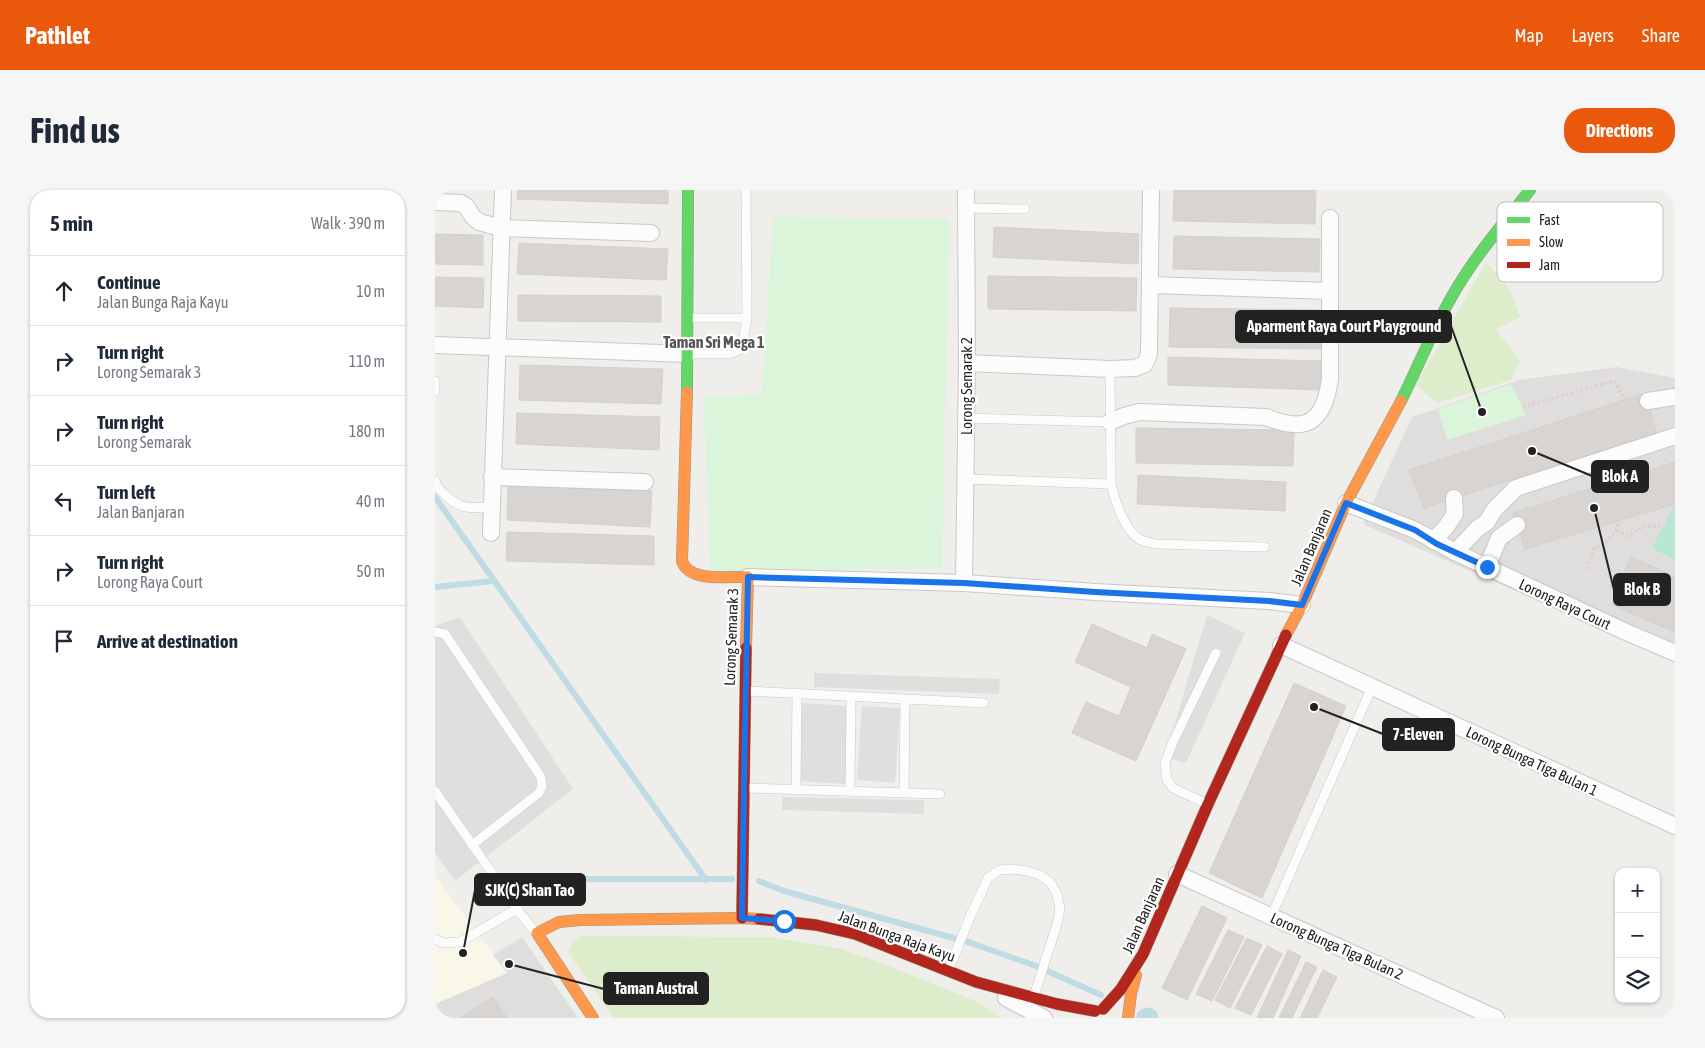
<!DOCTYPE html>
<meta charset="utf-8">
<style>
body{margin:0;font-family:"Asap Condensed",sans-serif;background:#f6f6f7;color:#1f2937}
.controls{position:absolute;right:15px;bottom:15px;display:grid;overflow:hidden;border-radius:10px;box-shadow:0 1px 4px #0004}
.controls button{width:45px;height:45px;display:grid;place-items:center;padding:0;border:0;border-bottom:1px solid #e0e1e3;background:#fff;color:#1f2937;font:25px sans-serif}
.stop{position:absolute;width:15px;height:15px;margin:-11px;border:4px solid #1a73e8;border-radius:50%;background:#fff}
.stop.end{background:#1a73e8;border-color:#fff;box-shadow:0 1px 5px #0008}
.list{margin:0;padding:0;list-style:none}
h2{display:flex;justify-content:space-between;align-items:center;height:65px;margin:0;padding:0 20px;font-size:21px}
h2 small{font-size:16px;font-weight:400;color:#747a83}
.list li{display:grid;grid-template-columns:32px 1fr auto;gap:15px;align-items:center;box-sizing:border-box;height:70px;padding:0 20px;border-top:1px solid #e0e1e3}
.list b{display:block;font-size:19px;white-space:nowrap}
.list p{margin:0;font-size:16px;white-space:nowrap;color:#747a83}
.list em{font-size:16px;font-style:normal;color:#747a83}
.icon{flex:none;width:28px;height:28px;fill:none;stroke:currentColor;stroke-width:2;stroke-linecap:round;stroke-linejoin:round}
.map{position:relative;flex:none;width:1240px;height:828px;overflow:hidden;border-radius:20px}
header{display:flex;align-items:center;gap:30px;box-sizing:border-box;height:70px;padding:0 25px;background:#ea580c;color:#fff}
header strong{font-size:24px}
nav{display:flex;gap:28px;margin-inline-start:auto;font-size:18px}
.intro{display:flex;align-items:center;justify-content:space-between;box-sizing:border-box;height:120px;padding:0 30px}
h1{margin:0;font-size:35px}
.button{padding:12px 22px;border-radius:20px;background:#ea580c;color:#fff;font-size:18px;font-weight:700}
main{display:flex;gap:30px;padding:0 30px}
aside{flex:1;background:#fff;border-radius:20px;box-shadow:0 1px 4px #0004}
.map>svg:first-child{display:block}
.residential{fill:#dfdedc}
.education{fill:#f8f7e8}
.grass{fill:#ddeccb}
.park{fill:#daf5da}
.pitch{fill:#b7e6d2}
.parking{fill:#e0dfde}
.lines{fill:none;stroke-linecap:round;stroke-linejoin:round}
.stream{stroke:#bfdbe3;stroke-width:6}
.canal{stroke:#bfdbe3;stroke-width:21}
.building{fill:#d7d4d2;stroke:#d3d0cc}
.lane-casing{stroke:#c9c8c7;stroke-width:10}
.street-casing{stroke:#c9c8c7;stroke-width:18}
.fast-casing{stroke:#999a82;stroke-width:12}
.slow-casing{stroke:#999a82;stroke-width:12}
.jam-casing{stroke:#999a82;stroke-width:12}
.path{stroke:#dccecd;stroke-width:3;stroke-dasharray:2.5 2.5;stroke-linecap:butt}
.lane{stroke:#fdfcfc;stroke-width:9}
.street{stroke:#fdfcfc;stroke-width:16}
.fast{stroke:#63d668;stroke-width:11}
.slow{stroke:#ff974d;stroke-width:11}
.jam{stroke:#b3261e;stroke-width:11}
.route{stroke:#1a73e8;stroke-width:6}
.labels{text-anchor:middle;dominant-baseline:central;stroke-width:4.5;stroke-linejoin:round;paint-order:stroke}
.street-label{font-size:15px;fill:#222;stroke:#fff}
.neighbourhood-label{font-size:16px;font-weight:bold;fill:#555;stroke:#fff}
.key{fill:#fff;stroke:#bdbdbd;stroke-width:1}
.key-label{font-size:14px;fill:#222}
.leader{fill:none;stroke:#222;stroke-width:2}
.callout-dot{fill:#222;stroke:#fff;stroke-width:2}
.callout{fill:#222;stroke:#222;stroke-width:2}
.callout-label{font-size:16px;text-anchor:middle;font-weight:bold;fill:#fff}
</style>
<header>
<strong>Pathlet</strong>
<nav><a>Map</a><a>Layers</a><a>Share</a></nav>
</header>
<div class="intro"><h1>Find us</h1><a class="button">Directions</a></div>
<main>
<aside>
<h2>5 min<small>Walk · 390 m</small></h2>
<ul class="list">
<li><svg class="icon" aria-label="ahead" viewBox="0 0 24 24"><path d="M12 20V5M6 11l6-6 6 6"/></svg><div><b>Continue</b><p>Jalan Bunga Raja Kayu</p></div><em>10 m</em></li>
<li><svg class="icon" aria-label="right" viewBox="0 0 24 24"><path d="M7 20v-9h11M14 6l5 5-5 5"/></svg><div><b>Turn right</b><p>Lorong Semarak 3</p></div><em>110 m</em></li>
<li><svg class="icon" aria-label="right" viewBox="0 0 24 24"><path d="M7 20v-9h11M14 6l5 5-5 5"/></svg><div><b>Turn right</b><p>Lorong Semarak</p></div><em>180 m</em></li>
<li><svg class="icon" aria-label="left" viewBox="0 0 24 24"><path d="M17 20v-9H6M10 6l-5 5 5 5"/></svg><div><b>Turn left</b><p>Jalan Banjaran</p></div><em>40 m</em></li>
<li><svg class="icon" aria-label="right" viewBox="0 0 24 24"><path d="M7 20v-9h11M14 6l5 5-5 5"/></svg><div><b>Turn right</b><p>Lorong Raya Court</p></div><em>50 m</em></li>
<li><svg class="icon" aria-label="arrive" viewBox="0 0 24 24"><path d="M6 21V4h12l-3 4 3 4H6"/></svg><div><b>Arrive at destination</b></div></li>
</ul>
</aside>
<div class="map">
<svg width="1240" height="828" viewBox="0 0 1240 828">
<rect width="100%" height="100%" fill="#f0eeeb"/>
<g class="residential">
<polygon points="1182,177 1240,188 1240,471 928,334 977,227 1084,190"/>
<polygon points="87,747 143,828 0,828 0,800"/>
</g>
<polygon class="education" points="0,686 72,783 0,814"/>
<g class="grass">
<polygon points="1051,72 1075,100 1085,127 1061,139 1085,171 1076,190 1002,213 981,195"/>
<polygon points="146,746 334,747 403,758 444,772 545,813 566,828 179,828 133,762 138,751"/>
</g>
<g class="park">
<polygon points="338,27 514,29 507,378 275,382 269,207 327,205"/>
<polygon points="1076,194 1091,225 1012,250 1003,219"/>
</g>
<polygon class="pitch" points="1239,316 1240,317 1240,370 1217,358"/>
<g class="parking">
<polygon points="1114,362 1185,394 1177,415 1104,381"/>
<polygon points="772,425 810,443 751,573 730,567"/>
<polygon points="25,427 138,599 20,691 0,663 0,436"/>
<polygon points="379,483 565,489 564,504 379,497"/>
<polygon points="367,513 415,516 411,594 363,591"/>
<polygon points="427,516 465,518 460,593 422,590"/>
<polygon points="347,607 489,610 489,624 347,620"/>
</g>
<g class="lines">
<g class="stream">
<polyline points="0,307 271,690"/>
<polyline points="0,397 58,391"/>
<polyline points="119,689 297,689"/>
<polyline points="324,691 349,701 533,752 601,776 666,805"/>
<polyline points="705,824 712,828"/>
</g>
<polyline class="canal" points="712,828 713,828"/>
</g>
<g class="building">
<polygon points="83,0 233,0 233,14 82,9"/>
<polygon points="739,0 881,0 880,34 738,31"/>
<polygon points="559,37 704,44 703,74 558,67"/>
<polygon points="0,44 48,45 48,75 0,74"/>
<polygon points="739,46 885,49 884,82 738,79"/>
<polygon points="84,53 233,59 231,90 82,84"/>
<polygon points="553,86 702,88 701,121 553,119"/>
<polygon points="0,87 49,88 48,118 0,116"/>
<polygon points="83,105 226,106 226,132 83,131"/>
<polygon points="735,118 889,120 888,159 734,157"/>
<polygon points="733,167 888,171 887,200 733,195"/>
<polygon points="85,175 228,179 226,214 84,210"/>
<polygon points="1211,203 1221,243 989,318 974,280"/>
<polygon points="82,223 225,227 224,260 81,254"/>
<polygon points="701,238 859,240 858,276 701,273"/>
<polygon points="1240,272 1240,314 1090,359 1078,323"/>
<polygon points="703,285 851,292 850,321 702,314"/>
<polygon points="73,295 217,301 215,337 72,330"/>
<polygon points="72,342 219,346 219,375 71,371"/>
<polygon points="1196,367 1227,381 1205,427 1177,415"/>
<polygon points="1227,381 1240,387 1240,442 1205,427"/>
<polygon points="657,434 712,458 717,444 751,459 701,571 637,543 651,512 684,526 696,497 640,472"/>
<polygon points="859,493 911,516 827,708 774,683"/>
<polygon points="767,716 792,728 752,810 727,798"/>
<polygon points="793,740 809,747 777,811 761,804"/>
<polygon points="812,748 827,755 795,818 780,810"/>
<polygon points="832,756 847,764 816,825 800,818"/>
<polygon points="853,760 866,766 838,828 822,828"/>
<polygon points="871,772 882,777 857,828 844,828"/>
<polygon points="888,780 902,787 882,828 865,828"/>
<polygon points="58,807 72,828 25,828"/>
</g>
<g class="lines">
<g class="lane-casing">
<g id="lane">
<polyline points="531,18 590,19"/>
<polyline points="253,128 312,128 311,0"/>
<polyline points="253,164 295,164 304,160 308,151 312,128"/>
<polyline points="675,179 676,294"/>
<polyline points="0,201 0,191"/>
<polyline points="531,228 675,232"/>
<path d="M531,289L676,294C680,311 690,342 706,350C711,352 717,353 722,354L830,357"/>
<path d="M0,291C3,301 17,312 27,316C35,319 47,317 56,317"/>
<polyline points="0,442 10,444 106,587 107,596 104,603 37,655"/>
<polyline points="312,501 549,513"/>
<polyline points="310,598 505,604"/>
<polyline points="361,599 362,503"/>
<polyline points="0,601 82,719 101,743"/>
<polyline points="415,601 416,506"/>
<polyline points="469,603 470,510"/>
<polyline points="772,614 738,598 732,590 730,573 738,552 781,463"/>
<polyline points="836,727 937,497"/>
<polyline points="0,749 9,753 25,752 82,719"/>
<polyline points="514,779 535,727 553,688 564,680 578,679 592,681 605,685 615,692 622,704 625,719 622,734 599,806"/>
</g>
</g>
<g class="street-casing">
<g id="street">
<polyline points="0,12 26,13 31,16 38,27 44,32 66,38 216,43"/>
<polyline points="715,95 895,101"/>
<polyline points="0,155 253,164"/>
<polyline points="532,173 675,179 700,178 710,174 714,164 716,0"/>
<polyline points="1213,211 1240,207"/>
<path d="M675,232L689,226L704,222L831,227C872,244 889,232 895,189V28"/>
<polyline points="57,287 210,292"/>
<polyline points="911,313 980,340 1020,362 1191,442 1240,463"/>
<polyline points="56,343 68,0"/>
<polyline points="998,351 1011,337 1020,324 1019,308"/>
<polyline points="1020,362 1043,338 1052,332 1059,320 1081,298 1240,246"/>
<polyline points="1052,377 1064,348 1082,335"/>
<polyline points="313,387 529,393 660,402 834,411 867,415"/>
<polyline points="529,393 532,173 531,0"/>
<polyline points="846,455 1240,636"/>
<polyline points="742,684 1061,828"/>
<polyline points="571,808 609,828"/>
</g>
</g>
<g class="fast-casing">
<g id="fast">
<polyline points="252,202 253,0"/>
<path d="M966,211C987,169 1004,124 1030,85C1049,55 1073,28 1095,0"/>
</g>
</g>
<g class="slow-casing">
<g id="slow">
<path d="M252,202L247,371C254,393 294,386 313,387L311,458"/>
<polyline points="851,445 867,415 911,313 966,211"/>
<polyline points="158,828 102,743 124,732 145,730 307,728 324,729"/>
<polyline points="693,828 696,804 701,785"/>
</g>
</g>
<g class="jam-casing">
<g id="jam">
<polyline points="307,728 311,458"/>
<polyline points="324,729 381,735 420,744 541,792 622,814 660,821"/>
<polyline points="668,819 686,799 708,764 773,614 851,445"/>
</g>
</g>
<g class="path">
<polyline points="1088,217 1179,191 1190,209"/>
<polyline points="1182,341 1193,346 1209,336 1228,337"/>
<path d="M1152,379L1159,358C1173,352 1181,346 1184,331"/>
</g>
<use href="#lane" class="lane"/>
<use href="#street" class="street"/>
<use href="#fast" class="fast"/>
<use href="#slow" class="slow"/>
<use href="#jam" class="jam"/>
</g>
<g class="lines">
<path class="route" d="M349,731L307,728C309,614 310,501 313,387L529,393L660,402L834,411L867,415L911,313L980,340L1002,354L1052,377"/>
</g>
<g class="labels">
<g class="street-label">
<text transform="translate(531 196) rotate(-90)">Lorong Semarak 2</text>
<text transform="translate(876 357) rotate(-67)">Jalan Banjaran</text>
<text transform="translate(1130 414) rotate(25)">Lorong Raya Court</text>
<text transform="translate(296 447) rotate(-88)">Lorong Semarak 3</text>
<text transform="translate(1097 571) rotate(25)">Lorong Bunga Tiga Bulan 1</text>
<text transform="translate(708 725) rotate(-66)">Jalan Banjaran</text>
<text transform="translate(462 746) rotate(20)">Jalan Bunga Raja Kayu</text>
<text transform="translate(902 756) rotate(24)">Lorong Bunga Tiga Bulan 2</text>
</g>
<g class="neighbourhood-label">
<text x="279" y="152">Taman Sri Mega 1</text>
</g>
</g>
<rect x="1062" y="12" width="166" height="80" rx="8" class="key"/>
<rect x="1072" y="27" width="23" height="6" fill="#63d668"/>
<rect x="1072" y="49" width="23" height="7" fill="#ff974d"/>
<rect x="1072" y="72" width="23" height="6" fill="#b3261e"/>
<g class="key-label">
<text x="1104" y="35">Fast</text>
<text x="1104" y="57">Slow</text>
<text x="1104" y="80">Jam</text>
</g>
<path class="leader" d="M1047 222L1016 136M1097 261L1157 286M1159 318L1179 400M879 517L948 544M28 763L40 700M74 774L169 799"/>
<g class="callout-dot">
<circle cx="1047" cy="222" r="5"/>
<circle cx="1097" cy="261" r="5"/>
<circle cx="1159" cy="318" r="5"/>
<circle cx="879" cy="517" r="5"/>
<circle cx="28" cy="763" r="5"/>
<circle cx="74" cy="774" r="5"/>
</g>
<g class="callout">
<rect x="801" y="121" width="215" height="31" rx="5"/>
<rect x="1157" y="271" width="56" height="31" rx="5"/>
<rect x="1179" y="384" width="56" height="31" rx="5"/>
<rect x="948" y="529" width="71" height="31" rx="5"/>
<rect x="40" y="684" width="110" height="31" rx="5"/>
<rect x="169" y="783" width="104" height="31" rx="5"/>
</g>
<g class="callout-label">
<text x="909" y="142">Aparment Raya Court Playground</text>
<text x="1185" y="292">Blok A</text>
<text x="1207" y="405">Blok B</text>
<text x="983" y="550">7-Eleven</text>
<text x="95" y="706">SJK(C) Shan Tao</text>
<text x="221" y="804">Taman Austral</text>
</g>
</svg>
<div class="controls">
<button>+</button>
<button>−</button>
<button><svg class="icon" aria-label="layers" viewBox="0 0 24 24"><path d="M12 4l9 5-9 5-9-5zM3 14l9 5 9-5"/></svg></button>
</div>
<div class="stop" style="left:349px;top:731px"></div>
<div class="stop end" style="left:1052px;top:377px"></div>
</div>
</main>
